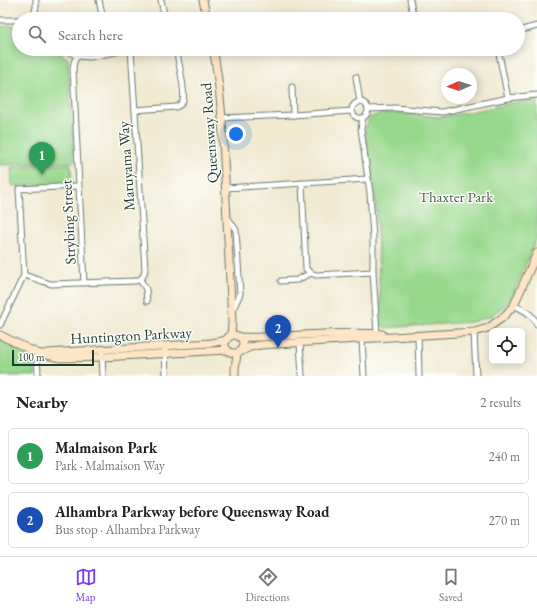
<!DOCTYPE html>
<meta charset="utf-8">
<style>
body{margin:0;font-family:"EB Garamond",serif;background:#f6f6f6;color:#222}
.controls{position:absolute;right:12px;bottom:12px;display:grid;overflow:hidden;border-radius:6px;box-shadow:0 2px 10px #0003}
.controls button{width:36px;height:36px;display:grid;place-items:center;padding:0;border:0;border-bottom:1px solid #e0e0e0;background:#fff;color:#222;font:20px sans-serif}
.compass{position:absolute;left:441px;top:68px;width:36px;height:36px;border-radius:50%;background:#fff;box-shadow:0 2px 10px #0003;rotate:267deg}
.scale{position:absolute;left:12px;bottom:10px;width:82px;box-sizing:border-box;padding-left:4px;border:2px solid #1f3d34;border-top:0;font-size:11px;line-height:14px;white-space:nowrap;color:#1f3d34;-webkit-text-stroke:3px #fdfcf7;paint-order:stroke}
.you{position:absolute;left:236px;top:134px;width:14px;height:14px;margin:-10px;border:3px solid #fff;border-radius:50%;background:#1a73e8;box-shadow:0 0 0 6px #1a73e833}
.badge{display:grid;place-items:center;width:26px;height:26px;border-radius:50%;background:#7c3aed;color:#fff;font-size:13px;font-weight:700}
.pin{position:absolute;translate:-50% -33px;filter:drop-shadow(0 1px 2px #0008)}
.pin::after{content:'';position:absolute;top:21px;width:14px;height:12px;background:inherit;clip-path:polygon(0 0,100% 0,50% 100%)}
.list{margin:0;padding:0;list-style:none}
h2{display:flex;justify-content:space-between;align-items:center;height:52px;margin:0;padding:0 16px;font-size:17px}
h2 small{font-size:13px;font-weight:400;color:#767676}
.list li{display:grid;grid-template-columns:26px 1fr auto;gap:12px;align-items:center;box-sizing:border-box;height:56px;margin:0 8px 8px;padding:0 8px;border:1px solid #e0e0e0;border-radius:6px}
.list b{display:block;font-size:15px;white-space:nowrap}
.list p{margin:0;font-size:13px;white-space:nowrap;color:#767676}
.list em{font-size:13px;font-style:normal;color:#767676}
.icon{flex:none;width:22px;height:22px;fill:none;stroke:currentColor;stroke-width:2;stroke-linecap:round;stroke-linejoin:round}
.map{position:relative;flex:none;width:537px;height:376px;overflow:hidden}
.search{position:absolute;background:#fff;box-shadow:0 2px 10px #0003;left:12px;right:12px;top:12px;height:44px;display:flex;align-items:center;gap:10px;box-sizing:border-box;padding:0 14px;border-radius:22px;color:#767676;font-size:15px}
.sheet{height:180px;background:#fff}
nav{display:flex;justify-content:space-around;align-items:center;box-sizing:border-box;height:56px;border-top:1px solid #e0e0e0;background:#fff;font-size:11px;color:#767676}
nav a{display:grid;justify-items:center;gap:2px}
nav .on{color:#7c3aed}
.map>svg:first-child{display:block}
.green{fill:#98d88d;stroke:#5c8a60}
.lines{fill:none;stroke-linecap:round;stroke-linejoin:round}
.street-casing{stroke:#687a6b;stroke-width:7}
.secondary-casing{stroke:#687a6b;stroke-width:9}
.street{stroke:#fff;stroke-width:5}
.secondary{stroke:#fde5c5;stroke-width:7}
.labels{text-anchor:middle;dominant-baseline:central;stroke-width:3;stroke-linejoin:round;paint-order:stroke}
.street-label{font-size:15px;fill:#1f3d34;stroke:#fdfcf7}
.park-label{font-size:15px;fill:#3d644a;stroke:#fdfcf7}
</style>
<div class="map">
<svg width="537" height="376" viewBox="0 0 537 376">
<rect width="100%" height="100%" fill="#fdfcf7"/>
<filter id="ink" filterUnits="userSpaceOnUse"><feTurbulence type="fractalNoise" baseFrequency=".025" numOctaves="2"/><feDisplacementMap in="SourceGraphic" scale="8" xChannelSelector="R" yChannelSelector="G"/><feConvolveMatrix kernelMatrix="1 2 1 2 8 2 1 2 1" color-interpolation-filters="sRGB"/></filter>
<filter id="wash" filterUnits="userSpaceOnUse"><feTurbulence type="fractalNoise" baseFrequency=".012" numOctaves="4" result="noise"/><feDisplacementMap in="SourceGraphic" scale="16" xChannelSelector="R" yChannelSelector="G"/><feGaussianBlur stdDeviation="0.9" result="paint"/><feColorMatrix in="noise" values="0 0 0 0 0 0 0 0 0 0 0 0 0 0 0 0 0 1.4 0 .05"/><feComposite in="paint" operator="in"/></filter>
<g filter="url(#wash)">
<rect width="100%" height="100%" fill="#f1ead1"/>
<g class="green">
<polygon points="9,26 19,27 19,49 55,49 68,59 74,162 0,165 0,27"/>
<polygon points="537,99 537,237 514,293 508,303 491,316 472,322 385,328 381,324 376,205 365,131 369,118 382,113 404,113 438,117 466,113 511,103"/>
<polygon points="71,164 72,183 12,186 11,167"/>
<polygon points="0,341 34,356 35,376 0,376"/>
</g>
</g>
<g filter="url(#ink)">
<g class="lines">
<g class="street-casing">
<g id="street">
<polyline points="99,0 103,19"/>
<polyline points="161,0 165,19"/>
<polyline points="410,0 414,19"/>
<polyline points="33,19 36,7 36,0"/>
<polyline points="0,20 19,20"/>
<polyline points="518,31 537,26"/>
<polyline points="64,49 77,56 74,62 73,69 84,283"/>
<polyline points="427,49 430,50 433,49"/>
<polyline points="498,49 508,98"/>
<polyline points="77,56 90,57 130,49"/>
<polyline points="356,77 360,102"/>
<polyline points="292,87 293,115"/>
<circle cx="360" cy="110" r="8"/>
<polyline points="368,109 395,108 442,112 508,98 537,95"/>
<path d="M135,110L176,107C180,105 182,104 183,101C186,91 178,60 176,49"/>
<polyline points="222,118 293,115 352,111"/>
<polyline points="363,118 361,129 370,193 373,237 373,272 377,334"/>
<polyline points="302,183 306,269 311,273 316,275 373,272"/>
<polyline points="225,188 368,179"/>
<polyline points="227,217 236,230 240,294 232,311"/>
<path d="M24,275L51,284L135,281C143,279 144,276 145,269L131,49"/>
<polyline points="140,280 146,289 147,301"/>
<polyline points="281,281 297,280 311,273"/>
<path d="M514,305C523,310 534,314 537,325"/>
<polyline points="0,325 24,275 19,189 78,186"/>
<polyline points="474,332 476,376"/>
<polyline points="418,335 419,376"/>
<polyline points="362,339 364,376"/>
<polyline points="300,343 302,376"/>
<polyline points="165,346 166,376"/>
<polyline points="37,353 38,376"/>
<polyline points="102,355 103,376"/>
</g>
</g>
<g class="secondary-casing">
<g id="secondary">
<polyline points="203,0 207,19"/>
<path d="M213,49C218,72 220,95 222,118L232,322L231,336"/>
<polyline points="0,335 37,353 61,358 102,357 227,350"/>
<circle cx="234" cy="344" r="9"/>
<path d="M239,337C254,338 270,336 286,336C318,334 350,332 382,334"/>
<polyline points="240,352 250,347 260,345 474,332 488,328 502,318 507,313 514,305 537,253"/>
<polyline points="47,353 211,343 227,340"/>
<polyline points="235,376 235,369 237,353"/>
</g>
</g>
<use href="#street" class="street"/>
<use href="#secondary" class="secondary"/>
</g>
</g>
<g class="labels">
<g class="street-label">
<text transform="translate(209 133) rotate(-94)">Queensway Road</text>
<text transform="translate(126 166) rotate(-94)">Maruyama Way</text>
<text transform="translate(68 222) rotate(-93)">Strybing Street</text>
<text transform="translate(131 335) rotate(-3)">Huntington Parkway</text>
</g>
<g class="park-label">
<text x="456" y="196">Thaxter Park</text>
</g>
</g>
</svg>
<div class="controls">
<button><svg class="icon" aria-label="locate" viewBox="0 0 24 24"><circle cx="12" cy="12" r="6"/><path d="M12 2v4M12 18v4M2 12h4M18 12h4"/></svg></button>
</div>
<svg class="compass" viewBox="-18 -18 36 36"><path d="M0-13l5 13h-10z" fill="#e53935"/><path d="M0 13l5-13h-10z" fill="#767676"/></svg>
<div class="scale">100 m</div>
<div class="you"></div>
<div class="pin badge" style="left:42px;top:175px;background:#2e9e5b">1</div>
<div class="pin badge" style="left:278px;top:348px;background:#1a4fb4">2</div>
<div class="search"><svg class="icon" aria-label="search" viewBox="0 0 24 24"><circle cx="10" cy="10" r="6"/><path d="M15 15l6 6"/></svg>Search here</div>
</div>
<section class="sheet">
<h2>Nearby<small>2 results</small></h2>
<ul class="list">
<li><span class="badge" style="background:#2e9e5b">1</span><div><b>Malmaison Park</b><p>Park · Malmaison Way</p></div><em>240 m</em></li>
<li><span class="badge" style="background:#1a4fb4">2</span><div><b>Alhambra Parkway before Queensway Road</b><p>Bus stop · Alhambra Parkway</p></div><em>270 m</em></li>
</ul>
</section>
<nav>
<a class="on"><svg class="icon" aria-label="map" viewBox="0 0 24 24"><path d="M3 6l6-2 6 2 6-2v14l-6 2-6-2-6 2zM9 4v14M15 6v14"/></svg>Map</a>
<a><svg class="icon" aria-label="directions" viewBox="0 0 24 24"><path d="M12 3l9 9-9 9-9-9zM9 14v-3h6M13 9l2 2-2 2"/></svg>Directions</a>
<a><svg class="icon" aria-label="saved" viewBox="0 0 24 24"><path d="M7 4h10v16l-5-4-5 4z"/></svg>Saved</a>
</nav>
